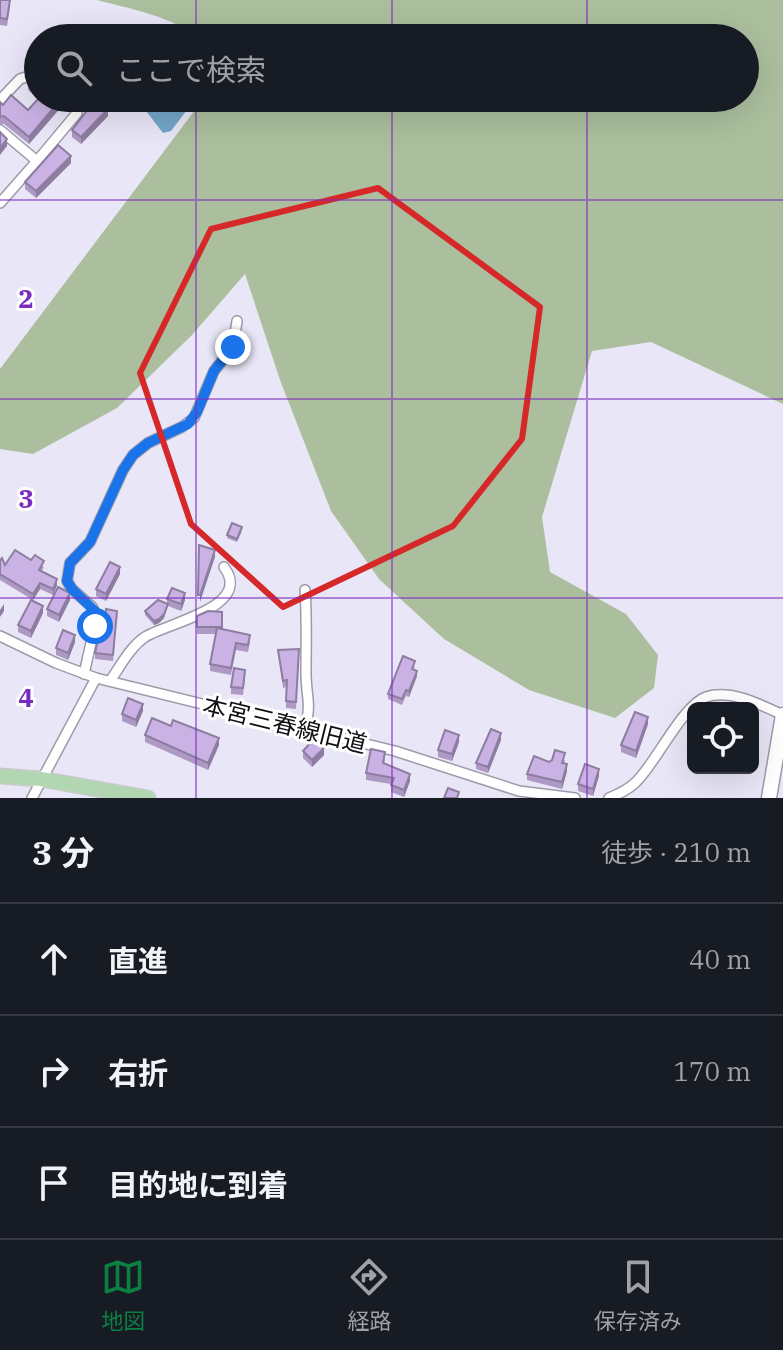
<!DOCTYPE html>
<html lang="ja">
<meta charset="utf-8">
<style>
body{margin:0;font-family:"IBM Plex Serif","Noto Sans JP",serif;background:#20242c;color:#f1f3f6}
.controls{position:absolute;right:24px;bottom:24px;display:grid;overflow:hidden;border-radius:12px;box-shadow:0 8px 32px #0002}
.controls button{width:72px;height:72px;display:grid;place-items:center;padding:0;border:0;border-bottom:2px solid #363941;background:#171b24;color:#f1f3f6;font:40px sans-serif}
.stop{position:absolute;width:24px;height:24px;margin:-18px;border:6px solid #1a73e8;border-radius:50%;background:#fff}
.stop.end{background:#1a73e8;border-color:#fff;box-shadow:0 2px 8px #0008}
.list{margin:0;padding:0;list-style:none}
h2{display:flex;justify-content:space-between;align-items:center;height:104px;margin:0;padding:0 32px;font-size:34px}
h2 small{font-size:26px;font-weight:400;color:#9ea1a6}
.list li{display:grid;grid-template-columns:52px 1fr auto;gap:24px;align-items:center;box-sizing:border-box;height:112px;padding:0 32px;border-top:2px solid #363941}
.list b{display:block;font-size:30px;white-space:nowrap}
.list em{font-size:26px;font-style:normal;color:#9ea1a6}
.icon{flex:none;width:44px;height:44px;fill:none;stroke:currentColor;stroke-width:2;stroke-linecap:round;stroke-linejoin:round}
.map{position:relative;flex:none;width:783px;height:798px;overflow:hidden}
.search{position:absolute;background:#171b24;box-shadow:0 8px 32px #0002;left:24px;right:24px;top:24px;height:88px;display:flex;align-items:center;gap:20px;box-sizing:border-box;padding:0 28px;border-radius:44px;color:#9ea1a6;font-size:30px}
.sheet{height:440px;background:#171b24}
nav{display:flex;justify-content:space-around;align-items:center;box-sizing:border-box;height:112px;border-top:2px solid #363941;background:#171b24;font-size:22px;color:#9ea1a6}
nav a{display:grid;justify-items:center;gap:4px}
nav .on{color:#0b8043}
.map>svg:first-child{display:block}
.green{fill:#abbf9e}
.water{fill:#74a6c8}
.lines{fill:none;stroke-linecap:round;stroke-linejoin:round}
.street-casing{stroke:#9d9ba9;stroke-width:12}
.secondary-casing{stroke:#9d9ba9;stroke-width:17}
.primary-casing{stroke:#cacacb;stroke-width:17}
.street{stroke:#fff;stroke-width:9}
.secondary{stroke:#fff;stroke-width:14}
.primary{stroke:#b2d6b2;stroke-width:14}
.wall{fill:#ae99c4}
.shaded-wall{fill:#8d7da0}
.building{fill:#cab2e4;stroke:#8d7da0;stroke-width:2}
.route{stroke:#1a73e8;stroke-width:10}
.marked{fill:none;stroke:#d62828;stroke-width:6;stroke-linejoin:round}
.grid{fill:none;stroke:#7b2cbf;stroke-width:2;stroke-opacity:0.55}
.labels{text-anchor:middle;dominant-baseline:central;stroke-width:6;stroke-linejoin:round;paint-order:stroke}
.street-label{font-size:24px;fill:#0f0e13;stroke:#fff}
.grid-label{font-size:26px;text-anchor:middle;font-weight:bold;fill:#7b2cbf;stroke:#fff;stroke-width:6;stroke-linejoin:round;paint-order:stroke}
</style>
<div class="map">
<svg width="783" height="798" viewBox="0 0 783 798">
<rect width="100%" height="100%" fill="#e9e7f7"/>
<path class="green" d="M97,0H783V404L651,342L592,351L542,517L550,572L626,614L658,655L654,688L615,718L529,690L444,639L379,579L331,511L280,380L245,274L192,335L117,408L33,454L0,449V369L204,98H745V38H198C171,16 131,9 97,0Z"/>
<polygon class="water" points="136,98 196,98 171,131 163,133"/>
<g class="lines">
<g class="street-casing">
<g id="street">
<polyline points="0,100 20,79 38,73"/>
<polyline points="0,130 37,161 0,203"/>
<polyline points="37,161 77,113"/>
<path d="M305,590C307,618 306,645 306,673C306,697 312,702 305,729"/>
<polyline points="0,636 56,663 96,678 395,751 519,791 575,798"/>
<polyline points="84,674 97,616 92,607 72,589 67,581 70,563 90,542 123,470 133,455 148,443 182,427 194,418 214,371 233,347 237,321"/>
<path d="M110,681C120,667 130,647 145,637C167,623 254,607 224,567"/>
<polyline points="32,798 96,678"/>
<path d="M609,798C619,794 628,790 636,782C655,764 683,705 706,697C731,689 761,705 783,715"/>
</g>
</g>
<g class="secondary-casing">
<polyline id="secondary" points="769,798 783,715"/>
</g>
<g class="primary-casing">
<polyline id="primary" points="0,776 41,779 148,798"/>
</g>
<use href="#street" class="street"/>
<use href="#secondary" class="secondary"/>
<use href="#primary" class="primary"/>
</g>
<g class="wall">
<polygon points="0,0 10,7 7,26 0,25"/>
<polygon points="38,73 38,98 69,98 29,144 4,124 0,124 0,102 3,105 28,110 38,99 28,90 28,83"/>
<polygon points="108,116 81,144 72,137 72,130"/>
<polygon points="71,163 36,198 25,189 25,182"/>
<polygon points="242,531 237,542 227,538 227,535"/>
<polygon points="31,560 44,567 41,572 57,585 53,595 40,589 33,600 0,580 0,561 5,565"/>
<polygon points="120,574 106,601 96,596 96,589"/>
<polygon points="167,599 185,600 181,611 168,606 164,618 159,623 154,625 145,615 145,611 167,604"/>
<polygon points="70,600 59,622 47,616 47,609"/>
<polygon points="222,612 222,629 250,642 248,652 236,650 231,675 210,671 210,664 216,634 197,634 197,616"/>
<polygon points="43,613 31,638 18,632 18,625"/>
<polygon points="117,617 113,661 95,659 95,653 104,624"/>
<polygon points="75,642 68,660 56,655 56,648"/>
<polygon points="299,649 296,709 286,708 286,687 283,688 278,650"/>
<polygon points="415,666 414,670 417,676 409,697 406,696 402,705 388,699 388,694"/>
<polygon points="245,677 243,695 231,694 231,687"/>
<polygon points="143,711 136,727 122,721 122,714"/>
<polygon points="648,724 636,758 621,752 621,745"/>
<polygon points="171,726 219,745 208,770 145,742 145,735"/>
<polygon points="501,740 488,773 476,769 476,763"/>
<polygon points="459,742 452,761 438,757 438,750"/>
<polygon points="303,751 324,755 312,767 303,758"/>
<polygon points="385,759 384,764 410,781 404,797 391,792 391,784 366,780 366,773"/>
<polygon points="565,760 564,764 567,771 562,789 527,780 527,774 549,762"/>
<polygon points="599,776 593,796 578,791 578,784"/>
</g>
<g class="shaded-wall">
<polygon points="62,98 69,98 29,144 29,137"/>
<polygon points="108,109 108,116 81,144 81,137"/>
<polygon points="7,139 7,146 0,155 0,148"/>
<polygon points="71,156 71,163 36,198 36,191"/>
<polygon points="215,550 215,557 200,602 200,595"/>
<polygon points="120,567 120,574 106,601 106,594"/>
<polygon points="57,579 57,585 53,595 53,589"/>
<polygon points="40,583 40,589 33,600 33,594"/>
<polygon points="70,593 70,600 59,622 59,615"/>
<polygon points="185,593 185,600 181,611 181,604"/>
<polygon points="4,604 4,611 0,617 0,610"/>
<polygon points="168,604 164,618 159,623 154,625 154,621"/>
<polygon points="43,606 43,613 31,638 31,631"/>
<polygon points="75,635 75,642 68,660 68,653"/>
<polygon points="417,671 417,676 409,697 409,691"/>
<polygon points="143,704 143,711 136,727 136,720"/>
<polygon points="648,717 648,724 636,758 636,751"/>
<polygon points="501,733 501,740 488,773 488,767"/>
<polygon points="459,735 459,742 452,761 452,754"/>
<polygon points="219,738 219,745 208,770 208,763"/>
<polygon points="324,748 324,755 312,767 312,760"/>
<polygon points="567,764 567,771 562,789 562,782"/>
<polygon points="599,769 599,776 593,796 593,789"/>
<polygon points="410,774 410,781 404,797 404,790"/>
</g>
<g class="building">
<polygon points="0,0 10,0 7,19 0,18"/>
<polygon points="38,73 38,91 28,83 35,75"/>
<polygon points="11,95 28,110 39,98 62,98 29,137 4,116 0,117 0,102 3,105"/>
<polygon points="96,99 108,109 81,137 72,130"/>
<polygon points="0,132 7,139 0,148"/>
<polygon points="58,145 71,156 36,191 25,182"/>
<polygon points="232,523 242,527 237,539 227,535"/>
<polygon points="199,545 215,550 200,595 198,595"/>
<polygon points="15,550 31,560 35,555 44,561 39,570 57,579 53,589 40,583 33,594 0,574 0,561 2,558 5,565"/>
<polygon points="110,562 120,567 106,594 96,589"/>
<polygon points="58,587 70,593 59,615 47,609"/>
<polygon points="172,588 185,593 181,604 167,599"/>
<polygon points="31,600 43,606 31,631 18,625"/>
<polygon points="158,600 168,604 164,614 159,619 154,621 145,611"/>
<polygon points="106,609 117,611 113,655 95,653 102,623 104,624"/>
<polygon points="208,611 222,612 222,627 197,627 197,616"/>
<polygon points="217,628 250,635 248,645 236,643 231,668 210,664"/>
<polygon points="63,630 75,635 68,653 56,648"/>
<polygon points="299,649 296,702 286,701 287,680 283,681 278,650"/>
<polygon points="403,656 415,661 412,669 417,671 409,691 406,690 402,699 388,694"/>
<polygon points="234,668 245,670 243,688 231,687"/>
<polygon points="128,698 143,704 136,720 122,714"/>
<polygon points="723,705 736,706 736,708 722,708"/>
<polygon points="635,712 648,717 636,751 621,745"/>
<polygon points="152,718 171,726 173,720 219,738 208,763 145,735"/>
<polygon points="491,729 501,733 488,767 476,763"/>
<polygon points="445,730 459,735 452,754 438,750"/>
<polygon points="314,739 324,748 312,760 303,751"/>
<polygon points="371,749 385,752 383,763 410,774 404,790 391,785 394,778 366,773"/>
<polygon points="555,750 565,753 562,763 567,764 562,782 527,774 534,756 549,762 552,760"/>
<polygon points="585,764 599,769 593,789 578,784"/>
<polygon points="448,788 459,792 457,798 444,798"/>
</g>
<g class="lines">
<polyline class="route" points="95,626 96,612 72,589 67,581 70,563 90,542 123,470 133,455 148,443 188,424 197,412 214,371 233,347"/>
</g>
<path class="marked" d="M378,188L540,307L522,439L453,526L283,607L191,524L140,373L211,229Z"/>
<path class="grid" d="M196,0V38M392,0V38M587,0V38M196,98V798M392,98V798M587,98V798M0,200H783M0,399H783M0,598H783"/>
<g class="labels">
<g class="street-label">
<text transform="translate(285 724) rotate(14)">本宮三春線旧道</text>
</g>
</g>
<g class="grid-label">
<text x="26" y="308">2</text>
<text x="26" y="508">3</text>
<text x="26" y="707">4</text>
</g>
</svg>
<div class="controls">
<button><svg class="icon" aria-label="locate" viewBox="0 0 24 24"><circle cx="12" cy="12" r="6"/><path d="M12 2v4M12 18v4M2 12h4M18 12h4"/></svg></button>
</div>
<div class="stop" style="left:95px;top:626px"></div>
<div class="stop end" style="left:233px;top:347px"></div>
<div class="search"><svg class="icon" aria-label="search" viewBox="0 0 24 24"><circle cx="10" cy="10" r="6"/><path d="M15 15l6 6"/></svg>ここで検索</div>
</div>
<section class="sheet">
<h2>3 分<small>徒歩 · 210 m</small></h2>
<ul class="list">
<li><svg class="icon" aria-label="ahead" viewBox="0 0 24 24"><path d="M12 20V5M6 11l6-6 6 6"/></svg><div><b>直進</b></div><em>40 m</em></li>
<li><svg class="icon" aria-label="right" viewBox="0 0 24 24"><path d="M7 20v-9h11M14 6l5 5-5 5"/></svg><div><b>右折</b></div><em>170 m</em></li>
<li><svg class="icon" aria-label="arrive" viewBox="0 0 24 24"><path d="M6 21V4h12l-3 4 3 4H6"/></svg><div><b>目的地に到着</b></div></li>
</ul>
</section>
<nav>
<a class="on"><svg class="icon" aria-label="map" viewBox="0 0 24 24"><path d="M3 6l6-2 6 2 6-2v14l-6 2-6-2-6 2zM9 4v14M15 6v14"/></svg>地図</a>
<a><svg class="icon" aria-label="directions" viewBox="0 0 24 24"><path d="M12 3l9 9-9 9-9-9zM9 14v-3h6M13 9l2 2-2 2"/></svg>経路</a>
<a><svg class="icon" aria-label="saved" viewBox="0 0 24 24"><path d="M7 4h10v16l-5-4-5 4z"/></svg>保存済み</a>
</nav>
